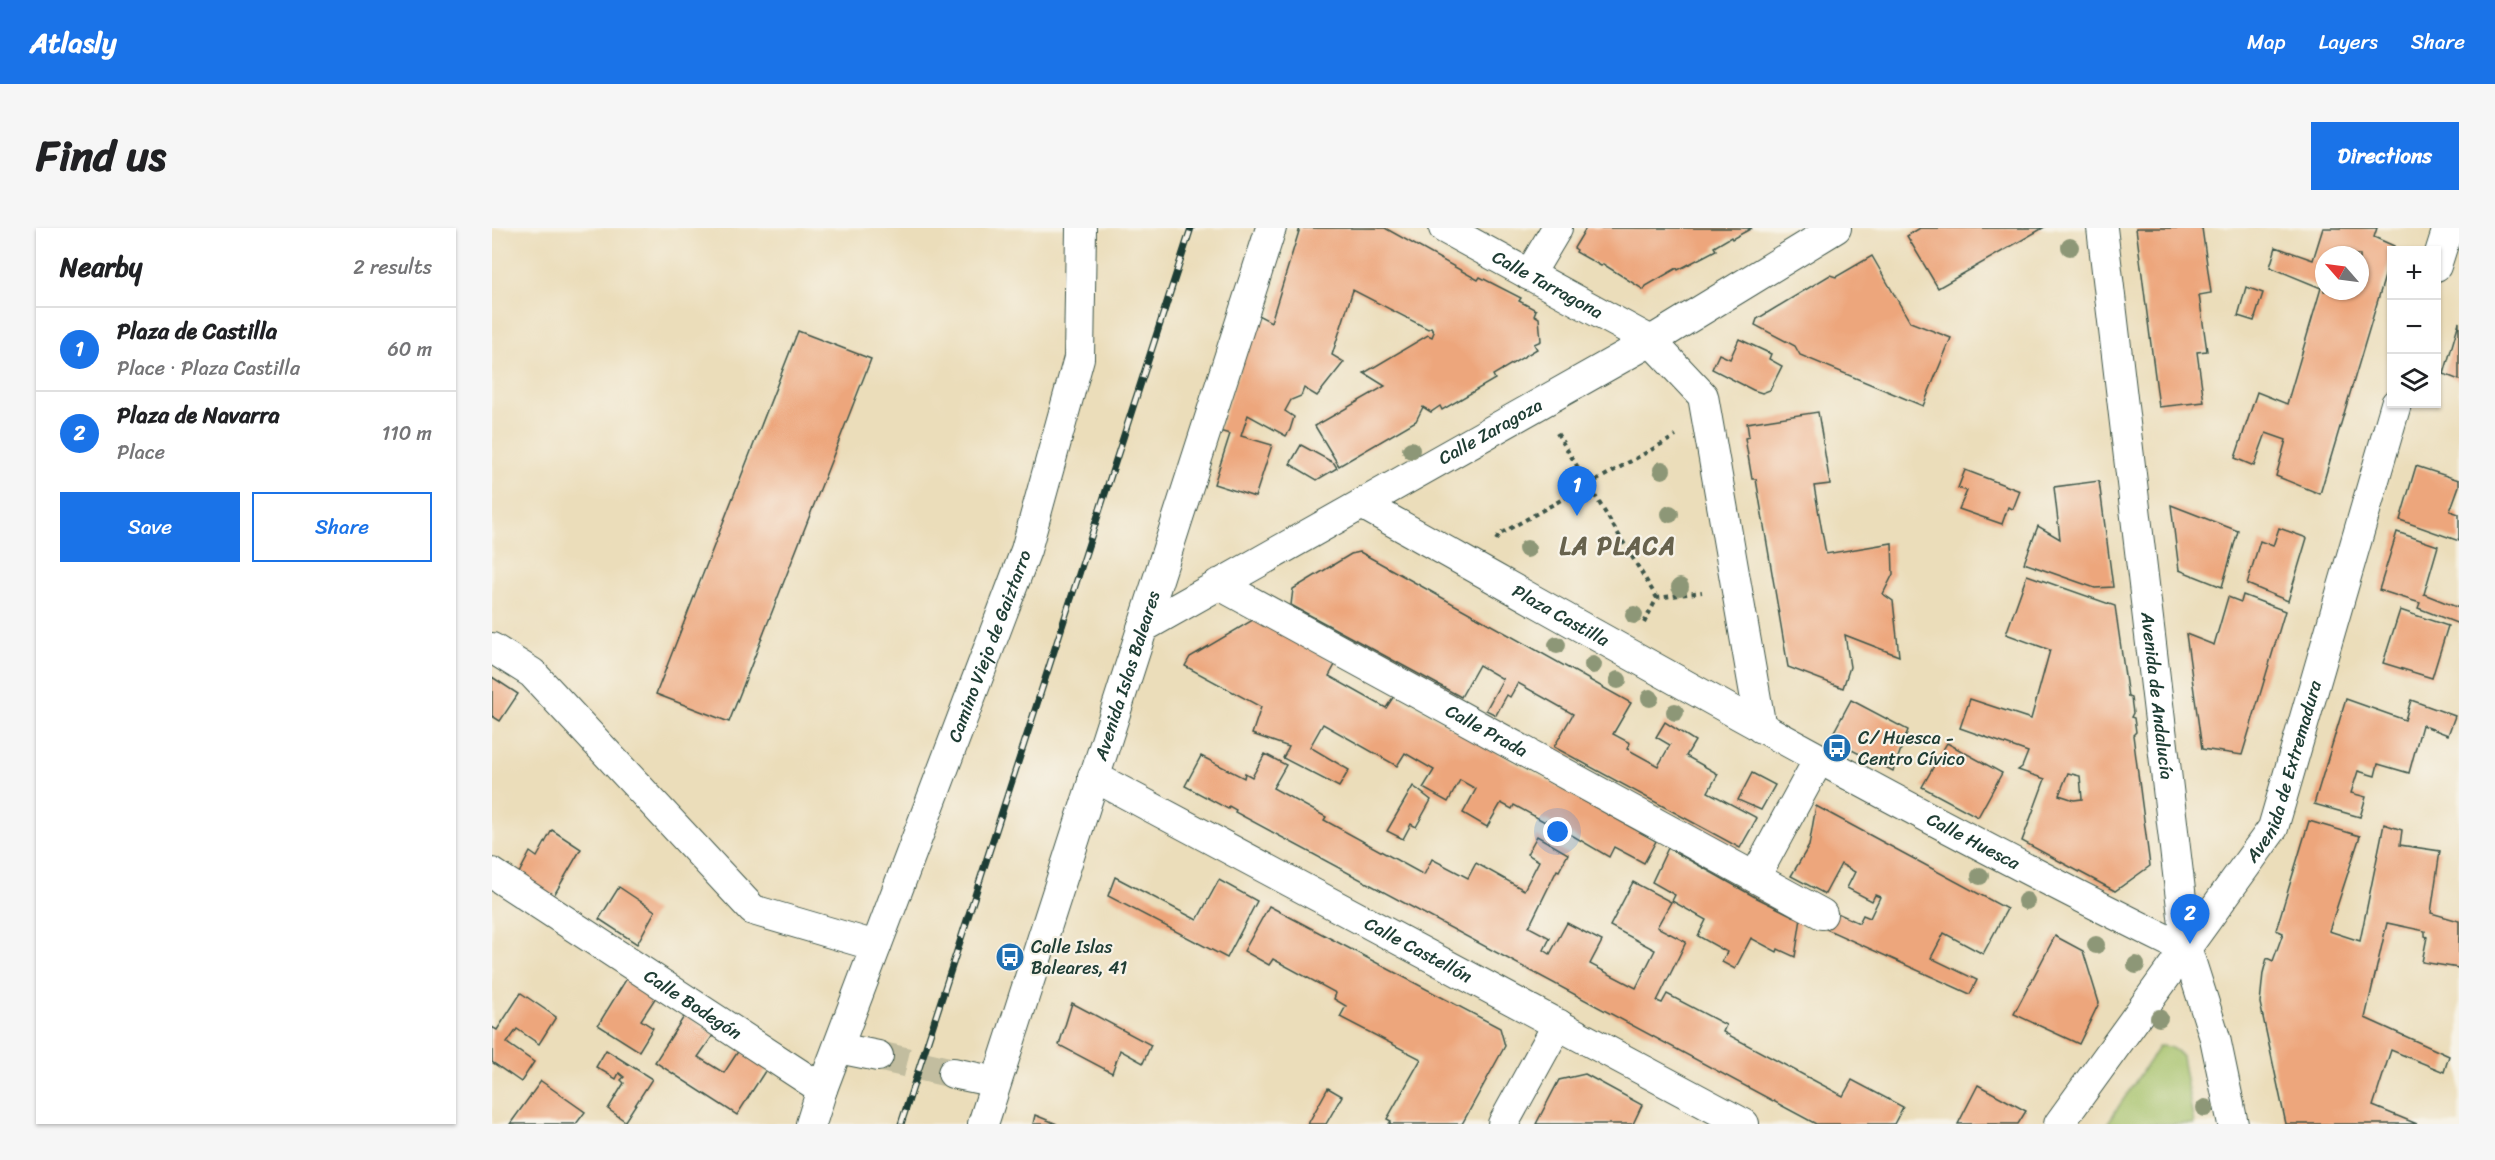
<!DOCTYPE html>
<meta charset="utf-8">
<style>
body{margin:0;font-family:Sriracha,sans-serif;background:#f6f6f6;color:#202124}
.controls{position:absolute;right:18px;top:18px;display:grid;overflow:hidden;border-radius:0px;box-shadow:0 2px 4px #0004}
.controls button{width:54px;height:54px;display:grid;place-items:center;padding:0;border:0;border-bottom:2px solid #e0e0e0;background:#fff;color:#202124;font:30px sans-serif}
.compass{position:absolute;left:1823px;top:18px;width:54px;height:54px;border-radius:50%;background:#fff;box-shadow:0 2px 4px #0004;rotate:298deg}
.you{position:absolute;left:1066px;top:604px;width:21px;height:21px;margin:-15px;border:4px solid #fff;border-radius:50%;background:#1a73e8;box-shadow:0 0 0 9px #1a73e833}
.badge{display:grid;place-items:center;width:39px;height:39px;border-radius:50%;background:#1a73e8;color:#fff;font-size:20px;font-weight:700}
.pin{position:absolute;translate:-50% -50px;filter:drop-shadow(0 2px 3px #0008)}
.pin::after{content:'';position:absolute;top:32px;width:21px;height:18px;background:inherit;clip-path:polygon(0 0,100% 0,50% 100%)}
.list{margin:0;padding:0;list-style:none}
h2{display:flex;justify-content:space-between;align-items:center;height:78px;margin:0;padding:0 24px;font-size:26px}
h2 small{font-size:20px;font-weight:400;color:#757577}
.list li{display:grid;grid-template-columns:39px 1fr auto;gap:18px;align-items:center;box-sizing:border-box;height:84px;padding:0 24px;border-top:2px solid #e0e0e0}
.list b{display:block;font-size:22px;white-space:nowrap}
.list p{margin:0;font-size:20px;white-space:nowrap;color:#757577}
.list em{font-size:20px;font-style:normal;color:#757577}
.actions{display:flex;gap:12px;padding:18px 24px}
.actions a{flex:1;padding:14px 0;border:2px solid #1a73e8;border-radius:0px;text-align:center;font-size:21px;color:#1a73e8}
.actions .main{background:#1a73e8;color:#fff}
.icon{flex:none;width:33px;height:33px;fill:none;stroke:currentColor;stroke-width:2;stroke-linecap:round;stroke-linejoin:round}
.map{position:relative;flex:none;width:1967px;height:896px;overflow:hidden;border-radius:0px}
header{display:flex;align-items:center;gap:36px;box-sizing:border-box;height:84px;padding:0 30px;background:#1a73e8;color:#fff}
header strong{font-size:28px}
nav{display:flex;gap:33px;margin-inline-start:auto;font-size:21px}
.intro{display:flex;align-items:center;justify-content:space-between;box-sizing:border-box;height:144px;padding:0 36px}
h1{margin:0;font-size:42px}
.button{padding:15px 27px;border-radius:0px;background:#1a73e8;color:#fff;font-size:21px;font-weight:700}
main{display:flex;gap:36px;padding:0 36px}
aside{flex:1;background:#fff;border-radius:0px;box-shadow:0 2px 4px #0004}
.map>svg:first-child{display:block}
.green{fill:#a4c169;stroke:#627f4e;stroke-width:1.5}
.building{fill:#eda67b;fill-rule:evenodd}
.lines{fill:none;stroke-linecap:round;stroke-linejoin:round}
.minor-tunnel{stroke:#c2bd9f;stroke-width:30;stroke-dasharray:30 15;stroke-linecap:butt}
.minor-casing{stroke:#3e5548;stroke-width:32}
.path{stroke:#3e5548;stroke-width:4;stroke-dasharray:4.5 4.5;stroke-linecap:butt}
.minor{stroke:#fff;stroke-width:30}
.rail-casing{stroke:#1f3d34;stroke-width:7}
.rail{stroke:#f7f3e8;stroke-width:4.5;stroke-dasharray:14;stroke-linecap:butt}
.tree{fill:#8d9777}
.labels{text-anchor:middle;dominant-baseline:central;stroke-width:4.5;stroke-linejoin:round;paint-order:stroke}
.street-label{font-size:18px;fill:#1f3d34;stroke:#f7f3e8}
.poi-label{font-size:18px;fill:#1f3d34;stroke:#f7f3e8;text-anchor:start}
.district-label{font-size:24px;font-weight:bold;letter-spacing:1.5px;fill:#67624d;stroke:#f7f3e8}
</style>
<header>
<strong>Atlasly</strong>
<nav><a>Map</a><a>Layers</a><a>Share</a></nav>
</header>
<div class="intro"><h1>Find us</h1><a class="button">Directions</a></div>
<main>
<aside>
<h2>Nearby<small>2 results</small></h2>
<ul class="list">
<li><span class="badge">1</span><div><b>Plaza de Castilla</b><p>Place · Plaza Castilla</p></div><em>60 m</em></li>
<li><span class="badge">2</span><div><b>Plaza de Navarra</b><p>Place</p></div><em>110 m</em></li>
</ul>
<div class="actions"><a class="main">Save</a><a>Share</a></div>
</aside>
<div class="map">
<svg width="1967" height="896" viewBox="0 0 1967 896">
<rect width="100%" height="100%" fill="#f7f3e8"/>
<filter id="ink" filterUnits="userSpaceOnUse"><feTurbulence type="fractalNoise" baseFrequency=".0167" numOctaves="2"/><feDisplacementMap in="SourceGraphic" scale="12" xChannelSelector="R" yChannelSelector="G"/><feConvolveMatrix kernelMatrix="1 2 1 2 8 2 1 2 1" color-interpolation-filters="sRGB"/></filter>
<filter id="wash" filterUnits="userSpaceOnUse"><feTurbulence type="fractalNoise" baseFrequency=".008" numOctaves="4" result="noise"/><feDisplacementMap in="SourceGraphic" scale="24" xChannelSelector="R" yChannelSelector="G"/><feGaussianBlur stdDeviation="1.35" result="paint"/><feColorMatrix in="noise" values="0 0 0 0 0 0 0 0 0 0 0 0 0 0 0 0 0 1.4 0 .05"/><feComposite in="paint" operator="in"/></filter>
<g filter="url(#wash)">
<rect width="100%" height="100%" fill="#ebddba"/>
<path class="green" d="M1667,818C1678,818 1683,821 1690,829L1702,896H1615Z"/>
<g id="blocks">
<g class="building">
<polygon points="808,0 893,0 986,52 988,49 1029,70 1027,73 1044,82 1042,87 1047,90 1049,113 1042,116 1045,121 1001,147 1003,151 950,182 948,178 939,184 931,179 924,193 847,238 823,198 893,158 872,145 936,107 940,109 942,104 939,99 936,101 861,62 840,127 852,134 825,168 812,160 809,168 799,172 793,183 802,189 798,202 794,208 756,187 749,208 780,217 763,269 722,256 738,206 727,203 766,87 779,94"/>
<polygon points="1094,0 1260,0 1240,11 1239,9 1222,19 1224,22 1186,42 1185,40 1154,58 1152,62 1111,36 1109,38 1084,24 1085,22 1082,20"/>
<polygon points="1428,0 1551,0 1446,60 1415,8"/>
<polygon points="1644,0 1710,0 1719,65 1707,67 1715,123 1705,124 1712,174 1667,179"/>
<path d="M1831,0H1885L1882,9L1902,18L1828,266L1784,248L1794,212L1774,205L1762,238L1743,230L1765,164L1795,176L1829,60L1778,39L1784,19L1821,32ZM1832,27H1868V63H1832Z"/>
<polygon points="1380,28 1418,94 1459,110 1431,178 1308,127 1303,118 1263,97 1265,91 1338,47 1344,49"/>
<polygon points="1754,59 1771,65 1762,93 1746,88"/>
<polygon points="1967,94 1967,152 1952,146"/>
<polygon points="306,103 379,131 237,494 164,466"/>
<polygon points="1247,111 1279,126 1277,131 1290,138 1278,162 1270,165 1261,162 1220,141 1227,126 1238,131"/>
<polygon points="1326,184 1338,256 1322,258 1334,326 1400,315 1401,346 1391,366 1401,373 1407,428 1353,407 1358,439 1351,460 1296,439 1264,251 1260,251 1253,210 1257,209 1255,195"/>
<polygon points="809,217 842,235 845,240 825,252 798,236"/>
<polygon points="1924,238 1967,252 1967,258 1958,283 1967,286 1967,313 1908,292"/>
<polygon points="1473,242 1528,263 1521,281 1516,279 1510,296 1467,281 1475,263 1466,260"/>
<polygon points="1607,253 1621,359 1603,360 1532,335 1546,298 1568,311 1562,259"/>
<polygon points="1679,277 1746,303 1730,359 1687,342"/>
<polygon points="1787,300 1815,310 1796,373 1755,356 1768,313 1781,318"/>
<polygon points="1905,304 1946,318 1932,366 1967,380 1967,396 1926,380 1928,375 1887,362"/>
<polygon points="868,324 1139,475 1121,506 1138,515 1135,521 1166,538 1178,517 1164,509 1173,494 1203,513 1194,528 1226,546 1216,564 1265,590 1248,620 1062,519 1081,486 1026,455 1018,469 1015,467 1004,487 994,482 1011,451 987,437 969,469 799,377 801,361 859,326"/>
<path d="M1535,347L1623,378L1636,469L1639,470L1641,485L1639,489L1642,490L1644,504L1641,507L1658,638L1623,663L1530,613L1553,551L1526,542L1530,539L1536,524L1468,500L1478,471L1539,491L1558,422L1514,406ZM1576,545L1588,548L1590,571L1582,572L1567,567Z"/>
<polygon points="1751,367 1793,383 1750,527 1710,521 1694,406 1722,417 1736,369 1749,374"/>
<polygon points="1908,382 1956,398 1940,450 1891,435"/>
<polygon points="764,390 844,435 837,448 894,480 902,468 1164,613 1152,635 1122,619 1117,629 1054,592 1053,594 1022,577 1020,581 1009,575 995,599 971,585 984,561 968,552 956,574 931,560 942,542 913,525 905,538 831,496 818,519 857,542 847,559 791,530 797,519 760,506 769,479 693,438 698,429"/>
<polygon points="0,449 26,466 8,493 0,488"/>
<polygon points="1854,471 1913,492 1919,472 1963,488 1956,507 1930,497 1917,545 1886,536 1883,548 1866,543 1859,565 1874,569 1868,589 1822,576"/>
<polygon points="1359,472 1416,502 1401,543 1338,511"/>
<polygon points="1455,515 1510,545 1486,589 1430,559"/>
<polygon points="773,526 794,537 781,560 834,589 832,592 932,647 940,631 976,650 984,635 1032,662 1047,633 1035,626 1045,608 1076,626 1067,643 1065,642 1037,699 1058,710 1052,722 1058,726 1075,695 1110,713 1098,736 1144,760 1163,722 1118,698 1141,654 1179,674 1165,699 1194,714 1165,773 1170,775 1175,766 1234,797 1231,804 1351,868 1360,852 1411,879 1402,896 1324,896 743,584 744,582 737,578 736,581 693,558 709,528 752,550 753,545 760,549"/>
<polygon points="1260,545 1283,557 1269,582 1246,572"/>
<polygon points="921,558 939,572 924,599 919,596 911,611 895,603"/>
<polygon points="1324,578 1515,681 1491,726 1452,705 1439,730 1485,752 1478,766 1334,701 1343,684 1367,695 1371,687 1378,690 1388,669 1383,667 1380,673 1355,660 1363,644 1349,636 1333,666 1299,648 1317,618"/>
<polygon points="1817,593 1868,608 1837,703 1868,713 1892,596 1910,602 1908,617 1948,623 1939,685 1967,693 1967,740 1930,734 1935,709 1933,708 1933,703 1895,695 1873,790 1957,828 1952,844 1899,822 1881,878 1925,896 1794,896 1768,775 1771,745 1775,730 1781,733 1791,705 1784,702"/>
<polygon points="60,602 89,621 61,669 26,647 38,624 45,629"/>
<polygon points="1176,620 1263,669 1301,688 1309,690 1303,729 1286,721 1285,724 1259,710 1243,741 1230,734 1235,724 1206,708 1214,692 1180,673 1183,667 1160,654"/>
<polygon points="623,649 705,692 727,652 765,673 735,730 616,668"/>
<polygon points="127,659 163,683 145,716 107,691"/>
<polygon points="777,678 1008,800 1013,818 970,896 897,896 899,893 895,891 929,831 848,789 854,778 842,771 844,765 781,731 777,737 752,723"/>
<polygon points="1563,708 1591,723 1607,775 1587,816 1522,786"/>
<polygon points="135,750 164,769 149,792 161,800 147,823 106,797"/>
<polygon points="29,765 64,789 47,816 25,801 15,815 42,834 29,854 0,834 0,799 5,802"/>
<polygon points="580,775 659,817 651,835 628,822 620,845 567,817"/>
<polygon points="193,787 222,806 206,829 232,845 247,822 275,840 245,887 163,834"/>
<polygon points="114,822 160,851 133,893 116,881 132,855 129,852 132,849 127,845 124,851 104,839"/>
<polygon points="1093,846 1150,877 1141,896 1044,896 1067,852"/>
<polygon points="49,853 93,884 84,896 18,896"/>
<polygon points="1486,857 1534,883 1526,896 1466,896"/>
<polygon points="836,860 850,868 834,896 816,896"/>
<polygon points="543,887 565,896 541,896"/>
</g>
</g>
</g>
<g filter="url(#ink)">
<use href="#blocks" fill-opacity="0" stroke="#3e5548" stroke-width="1.5"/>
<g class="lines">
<polyline class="minor-tunnel" points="386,828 461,845"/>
<g class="minor-casing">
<g id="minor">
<path id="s1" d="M952,0L1159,113L1211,168L1269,500"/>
<path id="s2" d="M1610,0L1695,722L1723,810L1741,896"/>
<polyline points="1944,38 1956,0"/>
<polyline points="1037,47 1065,0"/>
<path id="s3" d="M870,276C1143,429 1414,584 1695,722"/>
<path id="s4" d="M726,356L1330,686"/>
<path id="s5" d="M650,400L1159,113L1344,0"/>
<polyline points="0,420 40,445 261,682 384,718"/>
<path id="s6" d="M601,548L1252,896"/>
<path id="s7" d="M0,645L330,861L534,322L587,130L589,0"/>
<polyline points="1263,649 1327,531"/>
<polyline points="346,820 386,828"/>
<polyline points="461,845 504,854"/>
<polyline points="319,896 330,861"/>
<path id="s8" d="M491,896L779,0"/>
<polyline points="1011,896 1066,796"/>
<path id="s9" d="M1567,896L1781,600L1904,176"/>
</g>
</g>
<g class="path">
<polyline points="1065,205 1165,370"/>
<polyline points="1004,312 1008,306 1184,208"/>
<polyline points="1152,395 1165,370 1210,364"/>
</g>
<use href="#minor" class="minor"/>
<g class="rail-casing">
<polyline id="rail" points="409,896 699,0"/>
</g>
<use href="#rail" class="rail"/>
</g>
<g class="tree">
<circle cx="1578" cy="19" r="9"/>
<circle cx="919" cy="222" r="9"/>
<circle cx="1170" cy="242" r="9"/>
<circle cx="1178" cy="286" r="9"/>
<circle cx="1035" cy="321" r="9"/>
<circle cx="1188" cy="359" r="9"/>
<circle cx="1142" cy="387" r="9"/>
<circle cx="1065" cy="417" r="9"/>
<circle cx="1101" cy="437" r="9"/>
<circle cx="1126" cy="452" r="9"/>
<circle cx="1158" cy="470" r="9"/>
<circle cx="1183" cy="484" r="9"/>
<circle cx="1488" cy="648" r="9"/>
<circle cx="1534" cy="673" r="9"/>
<circle cx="1604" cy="717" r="9"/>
<circle cx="1644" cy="737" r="9"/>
<circle cx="1667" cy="790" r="9"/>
<circle cx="1713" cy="880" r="9"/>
</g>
</g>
<defs>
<g id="bus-disc" transform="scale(1.5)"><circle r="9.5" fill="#1f6fb2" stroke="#f7f3e8"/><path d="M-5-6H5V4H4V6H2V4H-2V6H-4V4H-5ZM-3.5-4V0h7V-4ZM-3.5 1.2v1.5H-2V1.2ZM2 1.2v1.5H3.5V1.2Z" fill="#fff"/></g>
</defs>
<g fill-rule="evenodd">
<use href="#bus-disc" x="1345" y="520"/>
<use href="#bus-disc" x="518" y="729"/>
</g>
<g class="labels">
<g class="street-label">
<text stroke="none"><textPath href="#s1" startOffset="118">Calle Tarragona</textPath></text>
<text stroke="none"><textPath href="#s5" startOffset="400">Calle Zaragoza</textPath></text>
<text stroke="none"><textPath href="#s3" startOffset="228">Plaza Castilla</textPath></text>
<text stroke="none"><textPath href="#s7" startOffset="868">Camino Viejo de Gaiztarro</textPath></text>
<text stroke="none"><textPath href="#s8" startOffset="471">Avenida Islas Baleares</textPath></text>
<text stroke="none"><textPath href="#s2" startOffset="471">Avenida de Andalucía</textPath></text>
<text stroke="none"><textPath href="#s4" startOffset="306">Calle Prada</textPath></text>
<text stroke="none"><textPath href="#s9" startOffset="422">Avenida de Extremadura</textPath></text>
<text stroke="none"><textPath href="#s3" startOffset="698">Calle Huesca</textPath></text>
<text stroke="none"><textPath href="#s6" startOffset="369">Calle Castellón</textPath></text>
<text stroke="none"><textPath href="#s7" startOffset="240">Calle Bodegón</textPath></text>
</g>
<g class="poi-label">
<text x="1366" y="510">C/ Huesca -<tspan x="1366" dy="21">Centro Cívico</tspan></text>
<text x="539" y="719">Calle Islas<tspan x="539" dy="21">Baleares, 41</tspan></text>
</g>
<g class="district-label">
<text x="1126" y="318">LA PLACA</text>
</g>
</g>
</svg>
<div class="controls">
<button>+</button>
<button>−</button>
<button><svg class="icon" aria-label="layers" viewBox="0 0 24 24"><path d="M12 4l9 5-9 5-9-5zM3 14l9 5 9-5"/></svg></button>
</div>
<svg class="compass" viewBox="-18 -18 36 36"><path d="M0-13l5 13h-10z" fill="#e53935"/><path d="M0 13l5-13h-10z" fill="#757577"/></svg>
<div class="you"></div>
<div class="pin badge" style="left:1085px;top:288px">1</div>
<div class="pin badge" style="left:1698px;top:716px">2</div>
</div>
</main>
